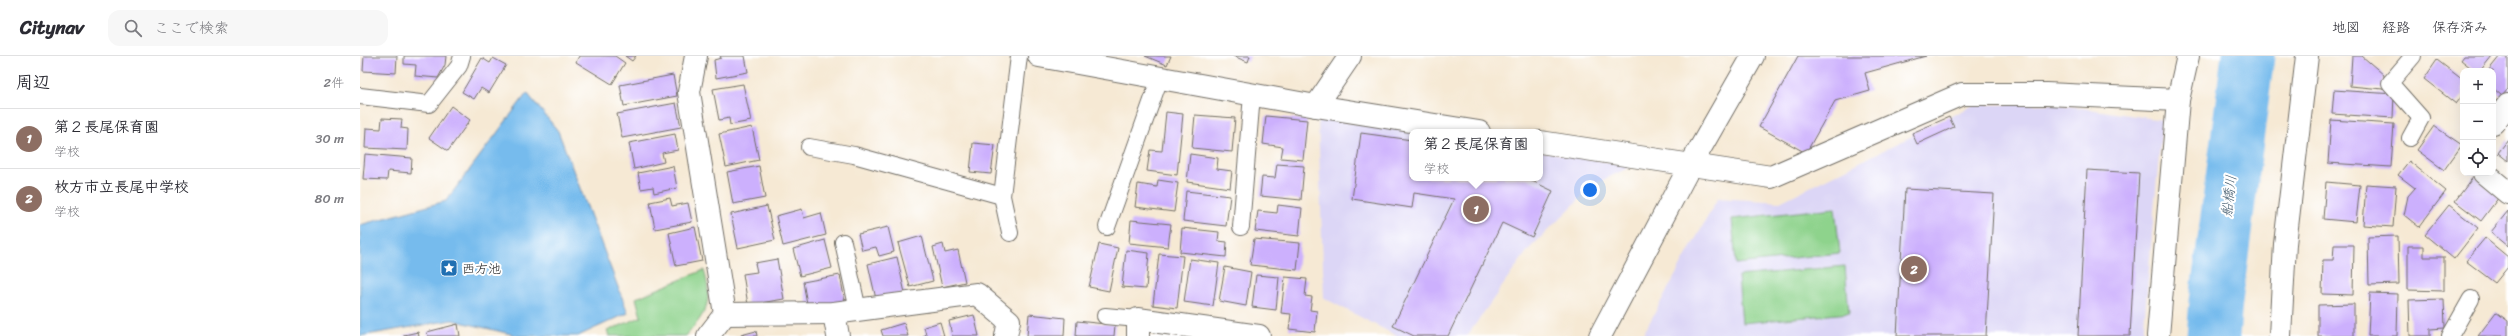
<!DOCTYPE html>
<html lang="ja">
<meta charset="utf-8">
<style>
body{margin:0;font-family:Sriracha,"Klee One",sans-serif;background:#f7f7f7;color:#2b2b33}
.controls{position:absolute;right:12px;top:12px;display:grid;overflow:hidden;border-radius:8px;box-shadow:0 4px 16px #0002}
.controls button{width:36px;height:36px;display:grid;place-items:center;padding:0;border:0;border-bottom:1px solid #e1e1e2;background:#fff;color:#2b2b33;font:20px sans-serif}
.you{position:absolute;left:1230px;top:134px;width:14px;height:14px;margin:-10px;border:3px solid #fff;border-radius:50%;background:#1a73e8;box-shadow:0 0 0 6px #1a73e833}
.badge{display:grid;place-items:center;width:26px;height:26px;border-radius:50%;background:#1f6fb2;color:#fff;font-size:13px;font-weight:700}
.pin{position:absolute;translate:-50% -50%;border:2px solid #fff;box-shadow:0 1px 4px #0006}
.popup{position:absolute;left:1049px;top:73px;width:134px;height:52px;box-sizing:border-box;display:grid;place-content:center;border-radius:8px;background:#fff;filter:drop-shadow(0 1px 3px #0005);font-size:13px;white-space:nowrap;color:#7c7c81}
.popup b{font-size:15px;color:#2b2b33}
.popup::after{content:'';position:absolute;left:50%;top:100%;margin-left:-8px;border:8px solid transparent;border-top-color:#fff}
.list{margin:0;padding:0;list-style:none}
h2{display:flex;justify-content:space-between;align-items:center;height:52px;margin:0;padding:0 16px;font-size:17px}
h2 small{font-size:13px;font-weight:400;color:#7c7c81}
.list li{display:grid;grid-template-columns:26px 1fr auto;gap:12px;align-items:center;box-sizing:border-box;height:60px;padding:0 16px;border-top:1px solid #e1e1e2}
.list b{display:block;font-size:15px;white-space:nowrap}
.list p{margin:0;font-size:13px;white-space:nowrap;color:#7c7c81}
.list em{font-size:13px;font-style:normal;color:#7c7c81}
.icon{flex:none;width:22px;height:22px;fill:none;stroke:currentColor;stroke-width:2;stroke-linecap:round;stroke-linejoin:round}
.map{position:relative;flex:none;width:2148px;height:280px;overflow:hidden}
header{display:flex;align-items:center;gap:24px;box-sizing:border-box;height:56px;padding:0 20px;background:#fff;border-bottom:1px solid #e1e1e2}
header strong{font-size:19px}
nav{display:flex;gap:22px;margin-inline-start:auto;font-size:14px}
.search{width:280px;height:36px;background:#f7f7f7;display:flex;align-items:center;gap:10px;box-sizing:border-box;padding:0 14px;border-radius:12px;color:#7c7c81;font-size:15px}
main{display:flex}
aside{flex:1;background:#fff}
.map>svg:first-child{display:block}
.built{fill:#dcd6f6}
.green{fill:#8ed38c;stroke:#5c7f5c}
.water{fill:#76bbed;stroke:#50738c}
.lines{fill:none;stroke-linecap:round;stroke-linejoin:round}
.river{stroke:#76bbed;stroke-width:53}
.building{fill:#ccb0fd}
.lane-casing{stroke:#726e66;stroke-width:18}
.street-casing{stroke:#726e66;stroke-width:24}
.secondary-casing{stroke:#726e66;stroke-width:24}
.lane{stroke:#fff;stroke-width:16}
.street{stroke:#fff;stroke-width:22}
.secondary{stroke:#fff;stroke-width:22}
.labels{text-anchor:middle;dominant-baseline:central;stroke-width:4;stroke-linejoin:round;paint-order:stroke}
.poi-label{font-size:13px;fill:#2b2b2b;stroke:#fff;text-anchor:start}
.water-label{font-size:14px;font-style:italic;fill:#455d6f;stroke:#fff}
</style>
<header>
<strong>Citynav</strong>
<div class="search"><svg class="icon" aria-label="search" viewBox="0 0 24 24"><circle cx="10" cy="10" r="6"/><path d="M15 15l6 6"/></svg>ここで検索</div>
<nav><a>地図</a><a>経路</a><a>保存済み</a></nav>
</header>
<main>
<aside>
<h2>周辺<small>2件</small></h2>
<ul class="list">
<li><span class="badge" style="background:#8d6e63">1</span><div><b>第２長尾保育園</b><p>学校</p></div><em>30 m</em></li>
<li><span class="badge" style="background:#8d6e63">2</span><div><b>枚方市立長尾中学校</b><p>学校</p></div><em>80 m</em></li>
</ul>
</aside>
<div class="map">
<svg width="2148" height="280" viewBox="0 0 2148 280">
<rect width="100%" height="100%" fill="#fff"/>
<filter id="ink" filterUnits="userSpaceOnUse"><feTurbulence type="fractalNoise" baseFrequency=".025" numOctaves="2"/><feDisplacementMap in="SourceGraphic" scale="8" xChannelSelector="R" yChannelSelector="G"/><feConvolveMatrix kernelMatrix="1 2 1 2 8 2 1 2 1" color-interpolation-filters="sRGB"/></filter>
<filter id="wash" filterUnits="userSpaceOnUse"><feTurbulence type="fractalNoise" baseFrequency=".012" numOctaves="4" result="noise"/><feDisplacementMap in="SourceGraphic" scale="16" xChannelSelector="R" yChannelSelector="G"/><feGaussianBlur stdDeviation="0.9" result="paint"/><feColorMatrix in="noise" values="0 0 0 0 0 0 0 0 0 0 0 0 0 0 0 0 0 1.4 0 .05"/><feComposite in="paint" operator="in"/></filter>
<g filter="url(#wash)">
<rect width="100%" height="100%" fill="#f6e9d4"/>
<g class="built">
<polygon points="1695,48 1802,64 1783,280 1282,280 1358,142 1420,146 1614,49"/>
<polygon points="958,62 1056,76 1052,76 1052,122 1180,122 1180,95 1272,110 1235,128 1168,194 1107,280 1037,280 964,242"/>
</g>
<g class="green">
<polygon points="1475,152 1480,197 1376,208 1372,163"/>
<polygon points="1485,210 1489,257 1382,267 1378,220"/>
<path d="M344,214C353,246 347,256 326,280H249L247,275L281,261L276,242Z"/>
</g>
<polygon class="water" points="167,37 198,75 268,257 218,280 159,280 92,264 0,280 0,169 86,145"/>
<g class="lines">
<polyline class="river" points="1853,280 1856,245 1888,0"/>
</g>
<g id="blocks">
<g class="building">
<polygon points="4,0 37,0 36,17 3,15"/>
<polygon points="44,0 86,0 85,9 78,22 55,20 56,9 44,8"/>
<polygon points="219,0 255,0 265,7 252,28 216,6"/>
<polygon points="265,0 276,0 272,5"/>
<polygon points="360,0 385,0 388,16 356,22 354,4 361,2"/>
<polygon points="785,0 811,0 807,9"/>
<polygon points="873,0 890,0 888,6"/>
<polygon points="1438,0 1566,0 1505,17 1510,35 1475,45 1446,97 1399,71"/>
<polygon points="1992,0 2002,0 2024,19 2023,33 1990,30"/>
<polygon points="2104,0 2132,0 2120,15 2115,15 2101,4"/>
<polygon points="2140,0 2148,0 2148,33 2142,40 2133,32 2133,15 2128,15"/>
<polygon points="122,2 130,7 133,2 146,9 129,37 121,32 114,43 102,36"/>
<polygon points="2077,4 2103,24 2103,39 2096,48 2064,23"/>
<polygon points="313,19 317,40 264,50 260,29"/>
<polygon points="383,28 391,65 370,69 369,62 359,64 353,33"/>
<polygon points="1974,34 2034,38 2033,62 1972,58"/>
<polygon points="2133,41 2138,45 2133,51"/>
<polygon points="316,47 321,71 262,82 257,58"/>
<polygon points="91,50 110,64 88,95 69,82"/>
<polygon points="806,56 823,58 817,119 787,115 790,94 802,95"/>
<polygon points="835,59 875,62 872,96 832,92"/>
<polygon points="906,60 947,64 943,104 921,102 923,91 903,88"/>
<polygon points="1589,61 1594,71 1557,88 1552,77"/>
<polygon points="22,62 42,63 41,72 48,73 47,94 5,92 6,72 21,73"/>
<polygon points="1971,64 2034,68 2031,111 1968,107"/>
<polygon points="2074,70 2102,89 2084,114 2057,94"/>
<polygon points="392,71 399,104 366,111 359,78"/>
<polygon points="1001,77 1052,84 1052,122 1166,122 1193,135 1172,181 1142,167 1088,280 1054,280 1033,270 1094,143 1054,137 1052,152 992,143"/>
<polygon points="315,78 318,94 302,97 304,106 274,113 269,87"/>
<polygon points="2148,84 2148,105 2138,97"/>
<polygon points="613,87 635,89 631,118 610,116"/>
<polygon points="5,98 52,102 51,117 28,115 27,124 3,123"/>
<polygon points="830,98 858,102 857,113 872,115 870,132 827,126"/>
<polygon points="2049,105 2086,135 2059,171 2044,159 2048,140 2055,132 2038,119"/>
<polygon points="917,108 944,110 941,144 900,140 902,121 915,122"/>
<polygon points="313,110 317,132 294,137 293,131 281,133 278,117"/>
<polygon points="399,110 405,142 373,148 367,116"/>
<polygon points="1727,114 1779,117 1770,280 1718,280"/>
<polygon points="2114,120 2139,141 2121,165 2095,145"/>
<polygon points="798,124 818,127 814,156 775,151 778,128 797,131"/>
<polygon points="1966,126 2000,129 1996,166 1963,163"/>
<polygon points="2006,128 2036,130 2033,171 2003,169"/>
<polygon points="1545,133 1634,138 1626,280 1537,280"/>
<polygon points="826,135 870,140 866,170 823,165"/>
<polygon points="310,142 312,150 328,147 332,166 295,173 290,146"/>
<polygon points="918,149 942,152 939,180 895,175 898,155 917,157"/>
<polygon points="2089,149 2118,172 2094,203 2065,179"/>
<polygon points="407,150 415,184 378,192 371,158"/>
<polygon points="442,153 444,162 461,157 466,179 423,190 416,160"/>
<polygon points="2148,155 2148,190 2131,176"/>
<polygon points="771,164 811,168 808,191 769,187"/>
<polygon points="335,171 342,205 316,210 309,177"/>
<polygon points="528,171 534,196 519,200 516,191 502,194 498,178"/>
<polygon points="822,172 859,176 858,185 867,186 866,201 820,196"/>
<polygon points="562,180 573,225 550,231 538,187"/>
<polygon points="2038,180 2039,228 2009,229 2008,181"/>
<polygon points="2125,182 2148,201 2148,211 2135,227 2106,205"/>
<polygon points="894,183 940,187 937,214 890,209"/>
<polygon points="465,184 472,212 440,220 433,193"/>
<polygon points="583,188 585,197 598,194 605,226 582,231 573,191"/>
<polygon points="739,188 758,192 749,235 729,231"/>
<polygon points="1974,189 1994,189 1993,239 1962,238 1963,204 1973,204"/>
<polygon points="2048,190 2064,190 2064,201 2084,201 2084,235 2048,234"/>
<polygon points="766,194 789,197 786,233 762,231"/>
<polygon points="799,198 823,200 817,252 793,249"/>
<polygon points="537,201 545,237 516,243 508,208"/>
<polygon points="417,203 424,243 388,249 383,218 397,216 395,207"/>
<polygon points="830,203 859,207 853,250 824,246"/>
<polygon points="865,211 891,216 886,250 859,245"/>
<polygon points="480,219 485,246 448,253 443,226"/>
<polygon points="896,219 919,221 916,254 892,251"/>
<polygon points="925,221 947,223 945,240 952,241 950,254 957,255 955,276 929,273 931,258 921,257"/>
<polygon points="2010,237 2038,238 2037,280 2008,280"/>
<polygon points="2084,243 2085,272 2070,273 2070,280 2050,280 2049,244"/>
<polygon points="1994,248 1994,280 1958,280 1958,249"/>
<polygon points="2136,256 2148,265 2148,280 2118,280"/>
<polygon points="669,258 705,262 704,280 667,280"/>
<polygon points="614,259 619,280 592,280 589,265"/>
<polygon points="717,265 755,269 754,280 716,280"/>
<polygon points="580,266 584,280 563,280 566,279 564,271"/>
<polygon points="544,267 548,280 523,280 521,274"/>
<polygon points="98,268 100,280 68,280 67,276"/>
<polygon points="396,275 397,280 381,280 381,279"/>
<polygon points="58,276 59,280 44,280 44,279"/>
</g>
</g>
</g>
<g filter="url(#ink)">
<use href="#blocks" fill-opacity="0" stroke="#726e66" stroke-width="1"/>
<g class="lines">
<g class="lane-casing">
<g id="lane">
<polyline points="0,40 69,48 99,10 102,0"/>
<polyline points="2050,82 2061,62 2030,27 2053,0"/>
<polyline points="449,91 494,99 642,140"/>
<polyline points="747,171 800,22"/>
<polyline points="881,171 892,39"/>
<polyline points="650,177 642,140 659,0"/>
<polyline points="483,186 498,254"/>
<polyline points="745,260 778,263"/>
<polyline points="2090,280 2111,243"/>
</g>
</g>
<g class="street-casing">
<g id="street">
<polyline points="336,0 329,36 365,258 348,280"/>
<polyline points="679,0 956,50 1119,76"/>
<polyline points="956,50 990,0"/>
<polyline points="2133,67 2148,49"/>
<polyline points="1180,86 1411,121 1602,38 1686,38 1818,44"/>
<polyline points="2124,117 2148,137"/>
<polyline points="474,257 478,280"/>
<polyline points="365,258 474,257 617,238 649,265 646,280"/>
<polyline points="778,280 778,263 899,280"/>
<polyline points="1798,280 1818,44 1828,0"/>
<polyline points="1920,280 1925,188 1947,0"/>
</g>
</g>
<g class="secondary-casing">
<polyline id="secondary" points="1240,280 1330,110 1393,0"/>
</g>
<use href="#lane" class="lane"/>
<use href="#street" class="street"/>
<use href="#secondary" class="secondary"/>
</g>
</g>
<defs>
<g id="sight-square" transform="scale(0.9)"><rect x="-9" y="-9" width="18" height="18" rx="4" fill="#1f6fb2" stroke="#fff"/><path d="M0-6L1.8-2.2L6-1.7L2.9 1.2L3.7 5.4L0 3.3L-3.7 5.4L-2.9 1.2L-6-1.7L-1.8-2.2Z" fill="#fff"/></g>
</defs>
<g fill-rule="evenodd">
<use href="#sight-square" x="89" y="212"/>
</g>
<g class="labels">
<g class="poi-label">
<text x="102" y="212">西方池</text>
</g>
<g class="water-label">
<text transform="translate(1869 140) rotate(-83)">船橋川</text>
</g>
</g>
</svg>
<div class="controls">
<button>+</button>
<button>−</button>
<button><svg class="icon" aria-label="locate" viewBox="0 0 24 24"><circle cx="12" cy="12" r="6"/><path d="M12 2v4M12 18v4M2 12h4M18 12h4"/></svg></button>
</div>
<div class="you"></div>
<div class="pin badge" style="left:1116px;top:153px;background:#8d6e63">1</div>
<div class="popup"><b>第２長尾保育園</b>学校</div>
<div class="pin badge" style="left:1554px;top:213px;background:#8d6e63">2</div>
</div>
</main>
